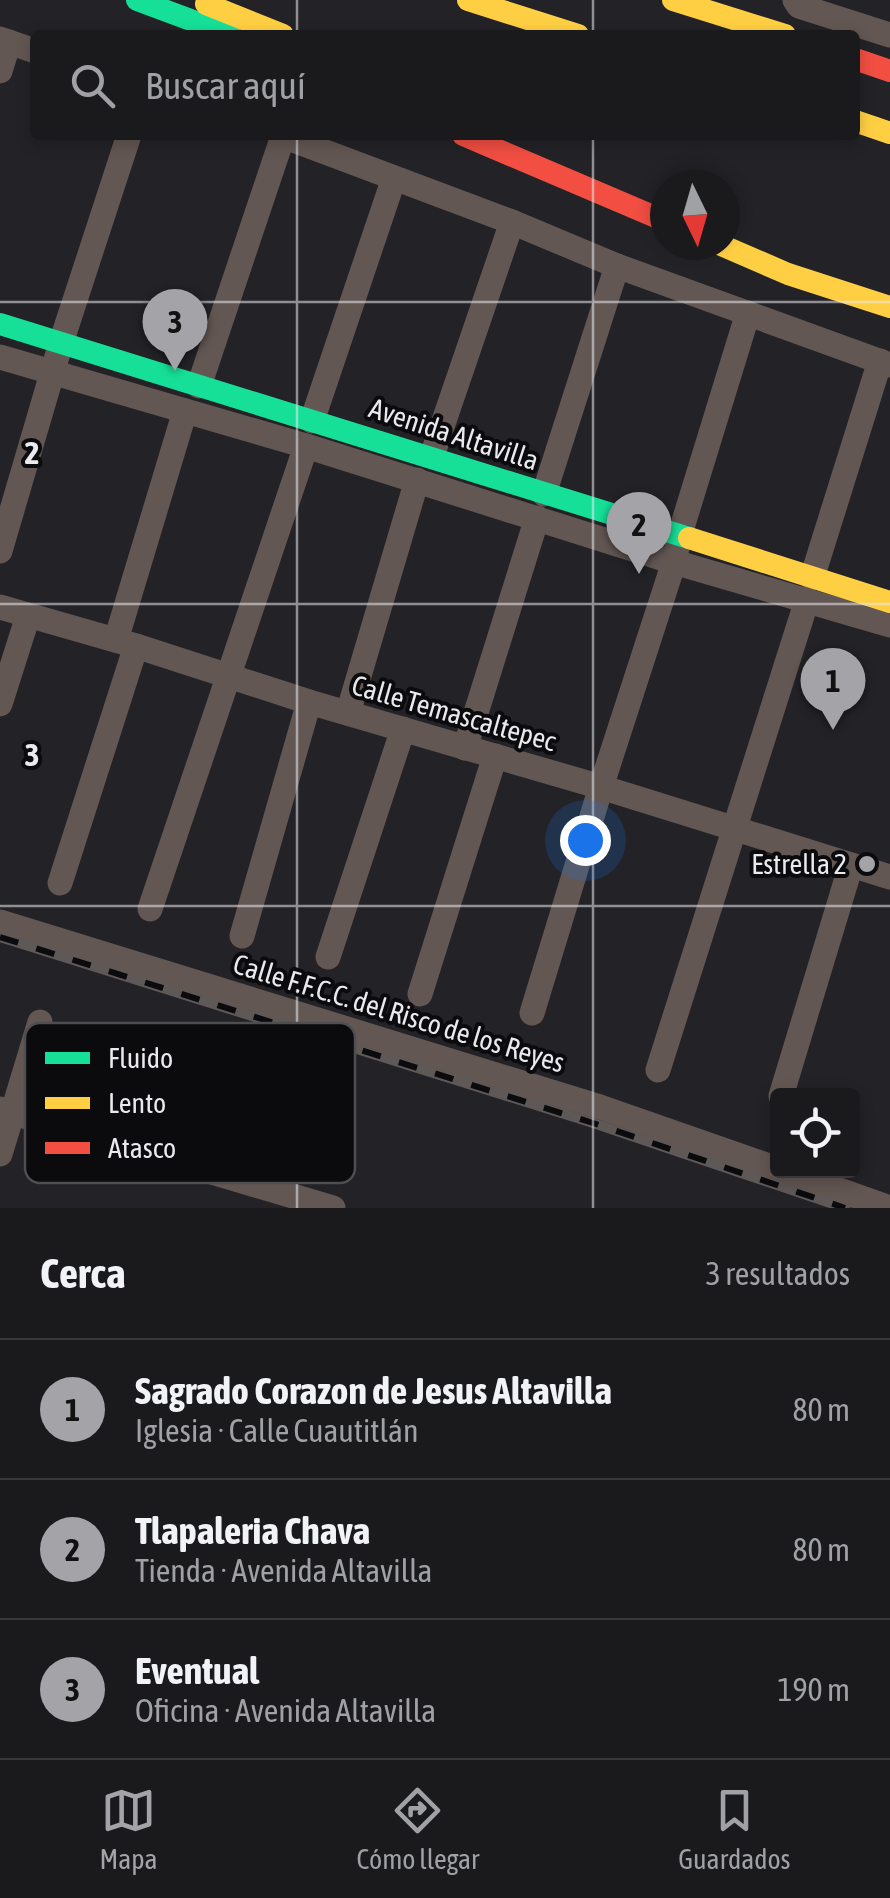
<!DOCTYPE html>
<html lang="es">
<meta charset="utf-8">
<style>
body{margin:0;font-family:"Asap Condensed",sans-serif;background:#27272a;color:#f1f3f6}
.controls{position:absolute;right:30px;bottom:30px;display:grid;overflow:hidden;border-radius:10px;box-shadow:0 5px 15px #0003}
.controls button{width:90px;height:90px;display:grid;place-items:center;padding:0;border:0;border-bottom:2px solid #38383b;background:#1a1a1d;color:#f1f3f6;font:50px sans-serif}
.compass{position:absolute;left:650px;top:170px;width:90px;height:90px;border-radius:50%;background:#1a1a1d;box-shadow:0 5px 15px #0003;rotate:175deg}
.you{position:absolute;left:585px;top:840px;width:35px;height:35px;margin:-25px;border:8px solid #fff;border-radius:50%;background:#1a73e8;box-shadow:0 0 0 15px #1a73e833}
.badge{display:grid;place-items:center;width:65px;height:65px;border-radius:50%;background:#a4a4a8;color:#111;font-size:32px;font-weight:700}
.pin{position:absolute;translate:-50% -82px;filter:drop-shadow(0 2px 5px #0008)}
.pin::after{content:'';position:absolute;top:52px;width:35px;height:30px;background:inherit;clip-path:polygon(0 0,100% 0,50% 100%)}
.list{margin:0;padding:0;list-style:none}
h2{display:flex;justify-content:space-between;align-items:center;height:130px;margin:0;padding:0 40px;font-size:42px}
h2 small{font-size:32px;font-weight:400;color:#9fa1a4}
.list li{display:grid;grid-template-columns:65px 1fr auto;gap:30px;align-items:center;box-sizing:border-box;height:140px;padding:0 40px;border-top:2px solid #38383b}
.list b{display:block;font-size:38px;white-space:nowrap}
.list p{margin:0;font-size:32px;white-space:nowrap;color:#9fa1a4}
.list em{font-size:32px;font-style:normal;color:#9fa1a4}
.icon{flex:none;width:55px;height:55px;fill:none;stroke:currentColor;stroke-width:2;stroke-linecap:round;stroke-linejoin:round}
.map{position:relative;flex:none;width:890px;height:1208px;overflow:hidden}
.search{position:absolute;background:#1a1a1d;box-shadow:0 5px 15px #0003;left:30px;right:30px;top:30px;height:110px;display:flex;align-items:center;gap:25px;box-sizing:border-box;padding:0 35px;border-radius:10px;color:#9fa1a4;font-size:38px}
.sheet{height:550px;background:#1a1a1d}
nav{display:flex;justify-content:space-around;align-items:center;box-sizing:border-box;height:140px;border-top:2px solid #38383b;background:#1a1a1d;font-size:28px;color:#9fa1a4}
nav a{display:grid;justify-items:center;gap:5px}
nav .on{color:#a4a4a8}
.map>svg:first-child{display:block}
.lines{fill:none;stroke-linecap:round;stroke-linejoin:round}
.street{stroke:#635753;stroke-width:25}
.fast{stroke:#16e098;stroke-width:22}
.slow{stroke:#ffcf43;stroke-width:22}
.jam{stroke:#f24e42;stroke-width:22}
.rail-casing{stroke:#5e5857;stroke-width:10}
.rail{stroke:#0b0b0e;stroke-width:6;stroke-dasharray:19;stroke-linecap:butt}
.grid{fill:none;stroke:#eaeaee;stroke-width:2.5;stroke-opacity:0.55}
.poi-dot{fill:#a4a4a8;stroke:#0b0b0e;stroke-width:4}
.labels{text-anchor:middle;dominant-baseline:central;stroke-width:8;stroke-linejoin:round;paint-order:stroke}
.street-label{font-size:28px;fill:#eaeaee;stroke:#0b0b0e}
.poi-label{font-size:28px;fill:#eaeaee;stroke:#0b0b0e;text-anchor:end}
.key{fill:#0b0b0e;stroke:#4e4e51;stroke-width:2.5}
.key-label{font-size:28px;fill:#eaeaee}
.grid-label{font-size:32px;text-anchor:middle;font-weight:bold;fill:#eaeaee;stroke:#0b0b0e;stroke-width:8;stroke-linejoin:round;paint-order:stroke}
</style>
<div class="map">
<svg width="890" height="1208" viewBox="0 0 890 1208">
<rect width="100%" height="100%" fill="#232227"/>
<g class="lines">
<g class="street">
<polyline points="795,0 799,6 890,35"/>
<polyline points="0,39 35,51"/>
<polyline points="0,71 9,42"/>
<polyline points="280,135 512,222 617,266 890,365"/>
<polyline points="0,357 306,446 674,562 890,625"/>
<polyline points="199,386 283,136"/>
<polyline points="312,421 394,178"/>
<polyline points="432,456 512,222"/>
<polyline points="544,494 617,266"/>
<polyline points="0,551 61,343 129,135"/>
<polyline points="812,578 880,361"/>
<polyline points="0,607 136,646 309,702 601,787 890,877"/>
<polyline points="116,640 185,411"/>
<polyline points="0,704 28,616"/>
<polyline points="348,713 417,480"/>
<polyline points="465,748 537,518"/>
<polyline points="60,883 136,646"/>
<polyline points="150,909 306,446"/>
<polyline points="0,922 600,1107 778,1169"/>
<polyline points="242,936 309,702"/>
<polyline points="328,957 403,729"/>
<polyline points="420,994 495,756"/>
<polyline points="532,1013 601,787 674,562 680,534 748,313"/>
<polyline points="658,1070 807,600"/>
<polyline points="781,1096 851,865"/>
<polyline points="0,1109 333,1208"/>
<polyline points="0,1154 40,1022"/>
<polyline points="783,1170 890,1208"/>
</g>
<g class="fast">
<polyline points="137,0 231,35"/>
<polyline points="0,324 689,538"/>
</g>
<g class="slow">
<polyline points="468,0 578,35"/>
<polyline points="673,0 785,35"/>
<polyline points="206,4 283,35"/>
<polyline points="855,121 890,133"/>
<polyline points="721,245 788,274 890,307"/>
<polyline points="689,538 890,602"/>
</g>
<g class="jam">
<polyline points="855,59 890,71"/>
<polyline points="463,135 665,221"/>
</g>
<g class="rail-casing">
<polyline id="rail" points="0,937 593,1123 845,1208"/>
</g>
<use href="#rail" class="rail"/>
</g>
<path class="grid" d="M297,0V35M593,0V35M297,135V1208M593,135V1208M0,302H890M0,604H890M0,906H890"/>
<circle class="poi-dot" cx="867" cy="864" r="10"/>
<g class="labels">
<g class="street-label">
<text transform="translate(454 434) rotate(18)">Avenida Altavilla</text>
<text transform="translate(454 713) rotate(16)">Calle Temascaltepec</text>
<text transform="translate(399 1013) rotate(17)">Calle F.F.C.C. del Risco de los Reyes</text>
</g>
<g class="poi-label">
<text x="847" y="864">Estrella 2</text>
</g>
</g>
<rect x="25" y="1023" width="330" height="160" rx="15" class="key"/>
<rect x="45" y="1052" width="45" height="12" fill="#16e098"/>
<rect x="45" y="1097" width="45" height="12" fill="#ffcf43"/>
<rect x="45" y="1142" width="45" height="12" fill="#f24e42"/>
<g class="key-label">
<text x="108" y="1068">Fluido</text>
<text x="108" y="1113">Lento</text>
<text x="108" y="1158">Atasco</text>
</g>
<g class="grid-label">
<text x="32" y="464">2</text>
<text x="32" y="766">3</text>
</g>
</svg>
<div class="controls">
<button><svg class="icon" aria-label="locate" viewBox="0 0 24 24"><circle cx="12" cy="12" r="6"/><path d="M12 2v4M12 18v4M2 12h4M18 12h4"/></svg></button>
</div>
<svg class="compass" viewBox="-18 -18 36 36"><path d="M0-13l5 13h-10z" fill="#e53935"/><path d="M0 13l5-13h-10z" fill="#9fa1a4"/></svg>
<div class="you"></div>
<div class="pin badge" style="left:833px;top:730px">1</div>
<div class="pin badge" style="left:639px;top:574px">2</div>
<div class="pin badge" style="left:175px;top:371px">3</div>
<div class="search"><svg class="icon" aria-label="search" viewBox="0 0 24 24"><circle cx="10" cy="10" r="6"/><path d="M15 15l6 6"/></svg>Buscar aquí</div>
</div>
<section class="sheet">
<h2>Cerca<small>3 resultados</small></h2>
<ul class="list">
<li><span class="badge">1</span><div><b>Sagrado Corazon de Jesus Altavilla</b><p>Iglesia · Calle Cuautitlán</p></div><em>80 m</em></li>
<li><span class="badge">2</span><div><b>Tlapaleria Chava</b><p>Tienda · Avenida Altavilla</p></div><em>80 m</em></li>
<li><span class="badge">3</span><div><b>Eventual</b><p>Oficina · Avenida Altavilla</p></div><em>190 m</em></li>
</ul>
</section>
<nav>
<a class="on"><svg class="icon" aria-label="map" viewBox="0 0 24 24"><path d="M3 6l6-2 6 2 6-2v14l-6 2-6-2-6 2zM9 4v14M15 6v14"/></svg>Mapa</a>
<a><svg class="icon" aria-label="directions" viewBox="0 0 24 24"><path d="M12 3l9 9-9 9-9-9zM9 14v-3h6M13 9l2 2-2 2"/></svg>Cómo llegar</a>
<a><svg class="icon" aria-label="saved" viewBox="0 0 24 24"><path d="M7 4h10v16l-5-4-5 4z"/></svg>Guardados</a>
</nav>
